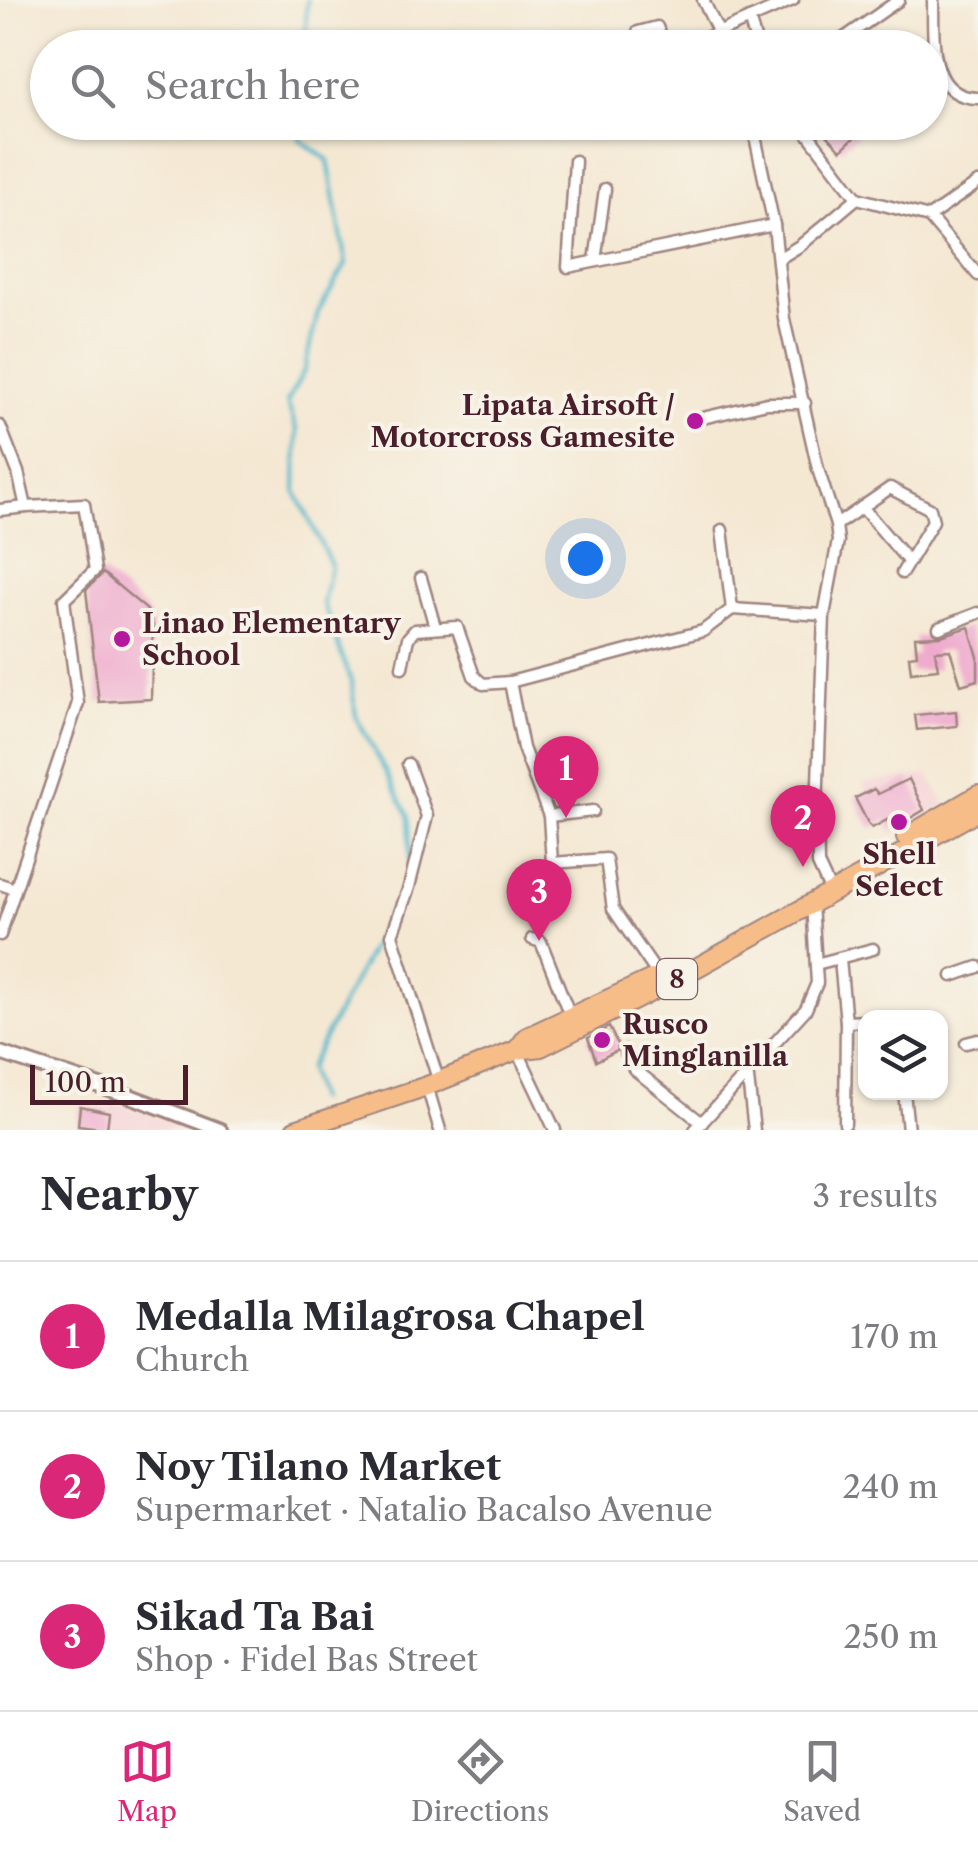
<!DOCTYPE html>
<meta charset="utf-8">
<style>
body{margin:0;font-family:"Libre Caslon Text",serif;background:#f2f2f3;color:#2b2b33}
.controls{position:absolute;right:30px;bottom:30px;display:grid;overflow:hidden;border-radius:20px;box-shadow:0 2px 8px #0004}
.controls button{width:90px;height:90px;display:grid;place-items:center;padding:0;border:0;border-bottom:2px solid #e1e1e2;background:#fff;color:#2b2b33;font:50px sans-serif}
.scale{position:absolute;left:30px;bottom:25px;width:158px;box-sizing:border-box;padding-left:10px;border:5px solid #4a1f2b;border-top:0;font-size:28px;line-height:35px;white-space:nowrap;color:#4a1f2b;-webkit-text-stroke:8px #f7f3e8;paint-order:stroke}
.you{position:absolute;left:585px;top:558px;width:35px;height:35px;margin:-25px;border:8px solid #fff;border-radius:50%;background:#1a73e8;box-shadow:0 0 0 15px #1a73e833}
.badge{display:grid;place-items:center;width:65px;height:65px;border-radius:50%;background:#db2777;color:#fff;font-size:32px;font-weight:700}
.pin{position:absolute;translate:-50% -82px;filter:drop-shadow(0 2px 5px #0008)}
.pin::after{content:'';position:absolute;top:52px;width:35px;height:30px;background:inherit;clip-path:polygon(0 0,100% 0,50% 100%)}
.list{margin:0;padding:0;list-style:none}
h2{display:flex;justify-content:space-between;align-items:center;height:130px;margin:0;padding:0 40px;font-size:42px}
h2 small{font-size:32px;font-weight:400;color:#7c7c81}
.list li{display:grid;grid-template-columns:65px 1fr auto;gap:30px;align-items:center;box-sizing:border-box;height:150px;padding:0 40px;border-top:2px solid #e1e1e2}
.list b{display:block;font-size:38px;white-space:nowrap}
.list p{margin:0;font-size:32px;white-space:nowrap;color:#7c7c81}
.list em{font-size:32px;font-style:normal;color:#7c7c81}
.icon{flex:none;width:55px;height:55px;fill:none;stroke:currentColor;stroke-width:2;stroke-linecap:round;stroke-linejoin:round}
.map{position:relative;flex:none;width:978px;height:1130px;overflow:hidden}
.search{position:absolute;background:#fff;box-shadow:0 2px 8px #0004;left:30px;right:30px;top:30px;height:110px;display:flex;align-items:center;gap:25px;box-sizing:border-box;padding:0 35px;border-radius:55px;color:#7c7c81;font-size:38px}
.sheet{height:580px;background:#fff}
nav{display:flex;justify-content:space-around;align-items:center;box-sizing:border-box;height:140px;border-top:2px solid #e1e1e2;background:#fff;font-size:28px;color:#7c7c81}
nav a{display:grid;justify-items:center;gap:5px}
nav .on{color:#db2777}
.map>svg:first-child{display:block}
.built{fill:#f6cfd5}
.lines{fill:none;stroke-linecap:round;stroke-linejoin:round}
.stream{stroke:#4eb6cc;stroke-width:4}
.building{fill:#efabce}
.minor-casing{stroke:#9f847f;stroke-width:15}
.tertiary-casing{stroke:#9f847f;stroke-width:18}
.trunk-casing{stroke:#9f847f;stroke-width:22}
.minor{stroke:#fff;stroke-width:10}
.tertiary{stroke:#fff;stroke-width:12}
.trunk{stroke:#f7bd88;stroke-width:18}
.poi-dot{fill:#b5179e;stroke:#f7f3e8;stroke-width:4}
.labels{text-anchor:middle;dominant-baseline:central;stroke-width:8;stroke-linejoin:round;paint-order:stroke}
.shield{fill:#f7f3e8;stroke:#7e5f64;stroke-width:2.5}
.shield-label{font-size:25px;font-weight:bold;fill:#4a1f2b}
.poi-label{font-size:28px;font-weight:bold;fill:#4a1f2b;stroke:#f7f3e8;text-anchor:start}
</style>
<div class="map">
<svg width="978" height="1130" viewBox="0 0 978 1130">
<rect width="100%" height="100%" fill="#f7f3e8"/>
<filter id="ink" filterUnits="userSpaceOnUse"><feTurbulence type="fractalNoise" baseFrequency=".01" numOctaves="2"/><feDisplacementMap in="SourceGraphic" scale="20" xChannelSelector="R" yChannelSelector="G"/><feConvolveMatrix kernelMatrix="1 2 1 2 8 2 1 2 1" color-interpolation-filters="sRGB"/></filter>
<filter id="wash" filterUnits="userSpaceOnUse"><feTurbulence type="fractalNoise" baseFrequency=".0048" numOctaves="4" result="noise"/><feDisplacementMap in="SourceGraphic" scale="40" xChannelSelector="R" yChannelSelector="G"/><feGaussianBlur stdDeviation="2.25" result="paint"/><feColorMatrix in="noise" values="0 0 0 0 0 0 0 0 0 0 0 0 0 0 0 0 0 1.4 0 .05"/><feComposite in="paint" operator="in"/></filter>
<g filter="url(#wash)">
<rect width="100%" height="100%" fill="#f4e8d3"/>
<g class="built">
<polygon points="928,775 946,805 893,834 862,783"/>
<polygon points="111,1102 153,1115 198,1130 107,1130"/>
</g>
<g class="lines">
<g class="stream">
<polyline points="305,48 307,0"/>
<polyline points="301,122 300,140 328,160 346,264 318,312 304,371 287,402 297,431 296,492 331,565 323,603 351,681 356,716 409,816 410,867"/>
<polyline points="317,1100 308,1069 407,880"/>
</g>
</g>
<g id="blocks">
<g class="building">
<polygon points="815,122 853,122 861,131 841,150 824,132 820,135"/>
<polygon points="103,573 147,610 153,625 151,699 99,702 86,590"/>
<polygon points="969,627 978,657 978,680 961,685 950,650 935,651 938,669 911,672 909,656 917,655 915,637 941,636"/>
<polygon points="956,711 957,726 917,730 915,715"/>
<polygon points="909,779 924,810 892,829 887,820 872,828 869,825 855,798 874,789 878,794"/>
<polygon points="609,1027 618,1045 616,1051 596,1061 588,1038"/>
<polygon points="80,1106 109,1112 107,1129 78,1125"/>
</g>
</g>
</g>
<g filter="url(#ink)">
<use href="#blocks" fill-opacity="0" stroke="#9f847f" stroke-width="2.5"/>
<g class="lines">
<g class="minor-casing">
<g id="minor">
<polyline points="703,0 726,48"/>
<path d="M933,0C934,35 927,98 978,98"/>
<polyline points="749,19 758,48"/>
<polyline points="638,32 657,27 665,48"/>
<polyline points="683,48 793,0"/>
<polyline points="830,48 899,0"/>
<polyline points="752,122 774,225 784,319 818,469 836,525 838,541 824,615 817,811 818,864 831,892"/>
<polyline points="804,122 808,134 857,198"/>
<polyline points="575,161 568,267 774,225"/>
<polyline points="929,217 978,183"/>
<polyline points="780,258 801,245 857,198 929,217 978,275"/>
<polyline points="595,261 605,189"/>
<polyline points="698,419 767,403 805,403"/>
<polyline points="0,426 18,472 26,507 0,510"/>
<polyline points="862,507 908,561"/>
<polyline points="836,525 890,488 930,509 933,521 902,573"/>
<polyline points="722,530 732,609"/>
<polyline points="421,578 435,627"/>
<polyline points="939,628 978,613"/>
<polyline points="402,667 408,638 415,630 457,627 474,676 483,684 510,682 703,631 732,609 824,615"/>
<polyline points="510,682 523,748 549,816 552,863 606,859 613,909 658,975"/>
<polyline points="408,764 427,816 409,887 392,935 439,1082"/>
<polyline points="549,816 593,811"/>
<polyline points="0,884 15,889"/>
<polyline points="0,935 78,703 64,600 95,570 84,504 26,507"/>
<polyline points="532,939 541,942 571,1018"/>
<polyline points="840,960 846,1022 845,1124"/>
<polyline points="816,964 873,949"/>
<polyline points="952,976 978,967"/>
<polyline points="846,1022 866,1021"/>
<polyline points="966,1043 978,1040"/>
<polyline points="517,1050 555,1130"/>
<polyline points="625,1051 634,1069 702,1123"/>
<polyline points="747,1070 754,1130"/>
<polyline points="427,1086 440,1130"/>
<polyline points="904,1092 908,1130"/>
<polyline points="695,1130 806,1009 817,983 812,903"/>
</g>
</g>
<g class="tertiary-casing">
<polyline id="tertiary" points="0,1053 130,1096 220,1130"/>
</g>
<g class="trunk-casing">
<g id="trunk">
<polyline points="906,837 978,795"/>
<polyline points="517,1050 527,1037 652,979"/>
<polyline points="295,1130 427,1086 517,1050 541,1047 669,983 978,811"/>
</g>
</g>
<use href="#minor" class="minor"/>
<use href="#tertiary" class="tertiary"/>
<use href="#trunk" class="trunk"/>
</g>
</g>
<g class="poi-dot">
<circle cx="695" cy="421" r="10"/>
<circle cx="122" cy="639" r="10"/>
<circle cx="899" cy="822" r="10"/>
<circle cx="602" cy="1040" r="10"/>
</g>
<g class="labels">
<rect class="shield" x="657" y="959" width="40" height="40" rx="8"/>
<g class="shield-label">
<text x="677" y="979">8</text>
</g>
<g class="poi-label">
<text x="675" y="405" text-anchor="end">Lipata Airsoft /<tspan x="675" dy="32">Motorcross Gamesite</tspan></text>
<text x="142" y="623">Linao Elementary<tspan x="142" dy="32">School</tspan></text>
<text x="899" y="854" text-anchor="middle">Shell<tspan x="899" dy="32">Select</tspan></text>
<text x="622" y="1024">Rusco<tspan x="622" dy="32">Minglanilla</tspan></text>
</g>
</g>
</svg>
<div class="controls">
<button><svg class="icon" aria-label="layers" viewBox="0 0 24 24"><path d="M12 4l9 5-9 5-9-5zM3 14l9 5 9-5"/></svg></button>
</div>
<div class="scale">100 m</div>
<div class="you"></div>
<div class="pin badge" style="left:566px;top:818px">1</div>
<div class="pin badge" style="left:803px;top:867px">2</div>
<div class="pin badge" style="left:539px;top:941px">3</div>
<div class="search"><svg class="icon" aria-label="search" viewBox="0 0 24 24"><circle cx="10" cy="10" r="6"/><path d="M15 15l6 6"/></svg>Search here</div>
</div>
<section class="sheet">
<h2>Nearby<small>3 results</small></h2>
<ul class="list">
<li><span class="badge">1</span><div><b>Medalla Milagrosa Chapel</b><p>Church</p></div><em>170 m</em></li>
<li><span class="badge">2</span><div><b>Noy Tilano Market</b><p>Supermarket · Natalio Bacalso Avenue</p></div><em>240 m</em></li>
<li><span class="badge">3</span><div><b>Sikad Ta Bai</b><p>Shop · Fidel Bas Street</p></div><em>250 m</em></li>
</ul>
</section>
<nav>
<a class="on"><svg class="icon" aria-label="map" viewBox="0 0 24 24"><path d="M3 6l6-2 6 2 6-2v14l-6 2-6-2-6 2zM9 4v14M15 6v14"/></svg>Map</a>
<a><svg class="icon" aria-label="directions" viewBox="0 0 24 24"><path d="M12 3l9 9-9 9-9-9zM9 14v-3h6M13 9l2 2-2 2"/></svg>Directions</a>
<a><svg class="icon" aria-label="saved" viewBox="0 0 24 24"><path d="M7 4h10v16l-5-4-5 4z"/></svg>Saved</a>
</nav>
